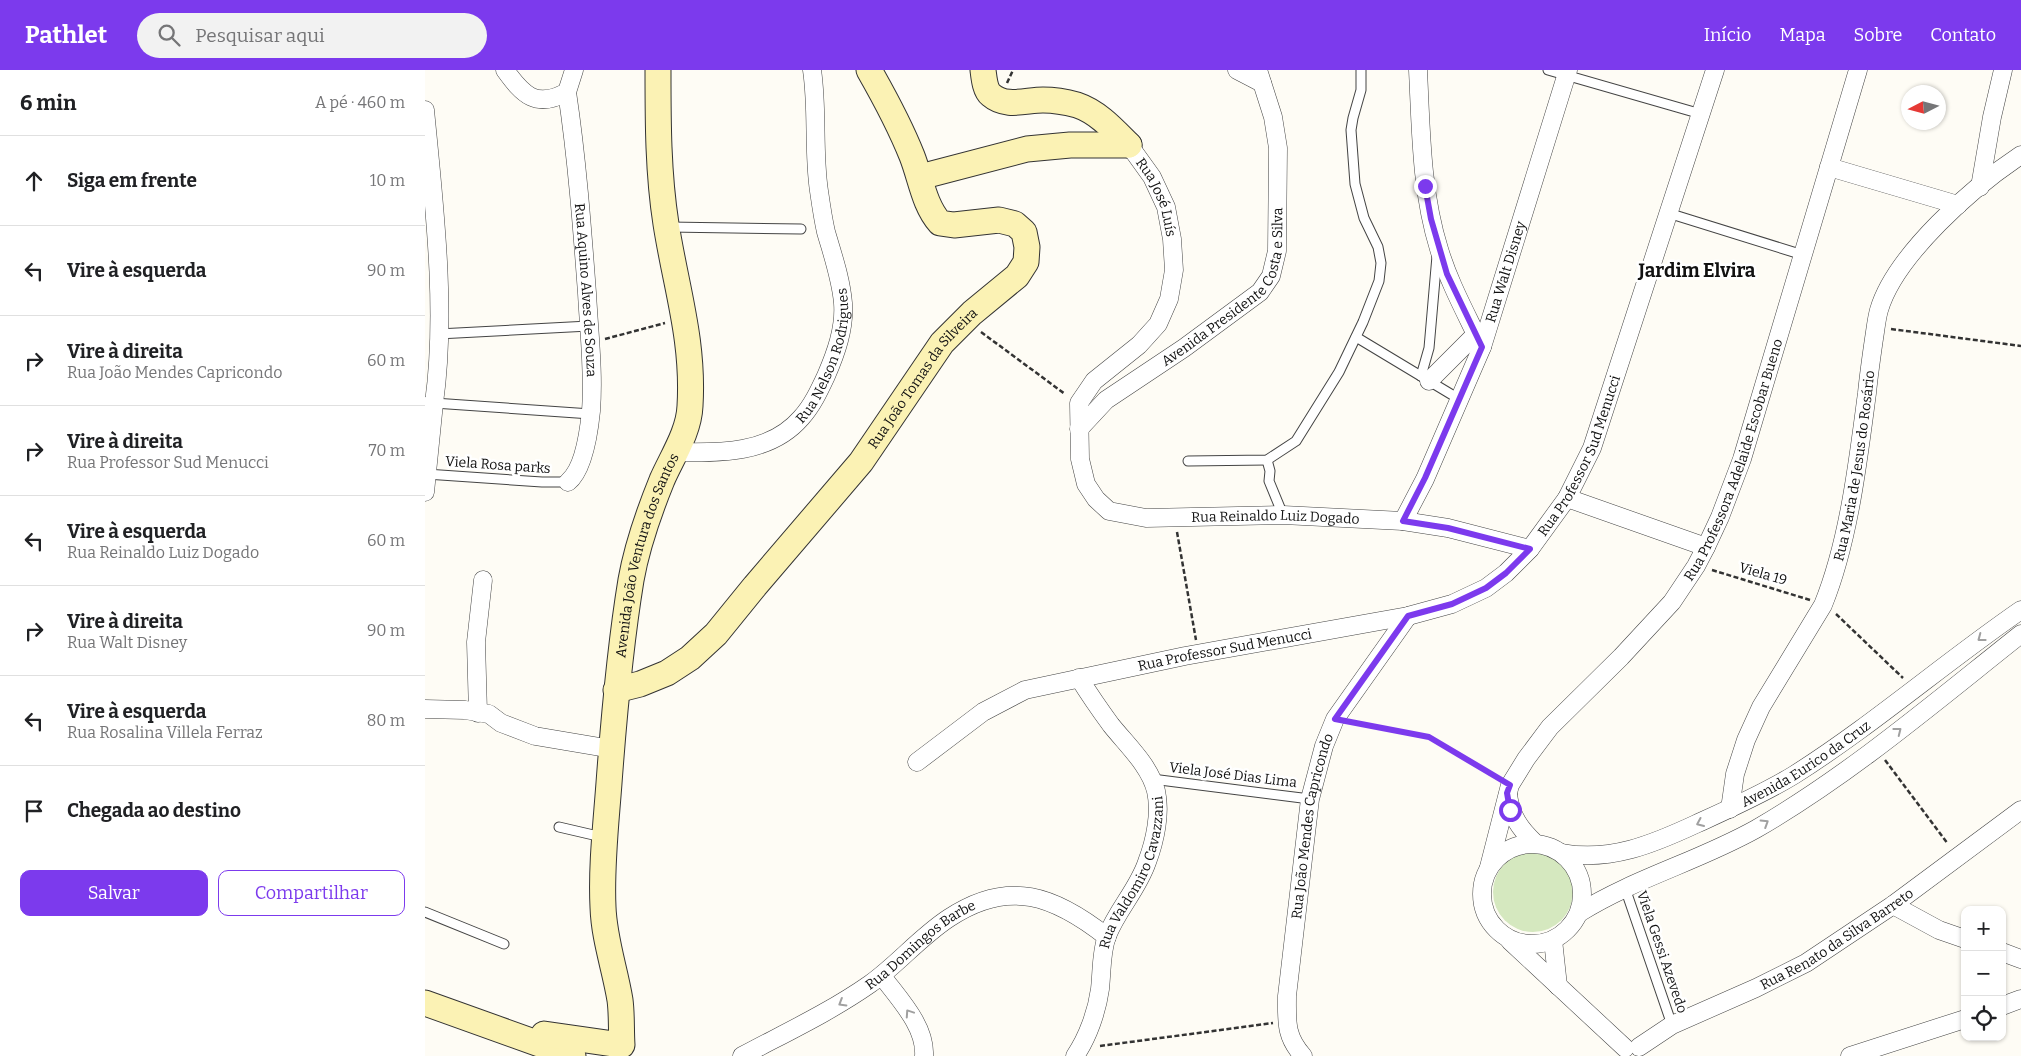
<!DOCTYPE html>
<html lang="pt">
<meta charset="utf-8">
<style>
body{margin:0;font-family:Bitter,serif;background:#f2f2f2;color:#202124}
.controls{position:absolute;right:15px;bottom:15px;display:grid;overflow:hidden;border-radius:10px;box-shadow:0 1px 4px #0004}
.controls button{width:45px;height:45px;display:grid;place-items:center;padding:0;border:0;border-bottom:1px solid #e0e0e0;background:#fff;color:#202124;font:25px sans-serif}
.compass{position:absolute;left:1476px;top:15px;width:45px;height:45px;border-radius:50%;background:#fff;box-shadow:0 1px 4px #0004;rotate:264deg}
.stop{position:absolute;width:15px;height:15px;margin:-11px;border:4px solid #7c3aed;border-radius:50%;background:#fff}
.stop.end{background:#7c3aed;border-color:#fff;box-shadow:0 1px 5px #0008}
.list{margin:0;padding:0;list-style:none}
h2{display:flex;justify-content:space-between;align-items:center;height:65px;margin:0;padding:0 20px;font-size:21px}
h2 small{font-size:16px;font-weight:400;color:#757577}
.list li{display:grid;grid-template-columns:32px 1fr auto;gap:15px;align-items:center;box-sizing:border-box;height:90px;padding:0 20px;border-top:1px solid #e0e0e0}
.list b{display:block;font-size:19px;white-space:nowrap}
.list p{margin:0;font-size:16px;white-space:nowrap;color:#757577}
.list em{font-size:16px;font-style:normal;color:#757577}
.actions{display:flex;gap:10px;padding:15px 20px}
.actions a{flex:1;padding:11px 0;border:1px solid #7c3aed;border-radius:10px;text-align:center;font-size:18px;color:#7c3aed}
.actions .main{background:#7c3aed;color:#fff}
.icon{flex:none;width:28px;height:28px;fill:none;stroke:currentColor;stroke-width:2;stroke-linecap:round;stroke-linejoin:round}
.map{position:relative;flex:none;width:1596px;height:986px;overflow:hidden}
header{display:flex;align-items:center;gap:30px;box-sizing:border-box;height:70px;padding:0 25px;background:#7c3aed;color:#fff}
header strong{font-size:24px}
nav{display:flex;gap:28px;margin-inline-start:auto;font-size:18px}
.search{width:350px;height:45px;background:#f2f2f2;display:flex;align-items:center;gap:12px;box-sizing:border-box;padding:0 18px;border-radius:28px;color:#757577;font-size:19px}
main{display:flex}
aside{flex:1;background:#fff}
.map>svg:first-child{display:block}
.green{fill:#d5e8bf}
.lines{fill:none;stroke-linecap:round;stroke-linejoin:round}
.lane-casing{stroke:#444;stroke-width:11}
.street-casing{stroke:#444;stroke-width:19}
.secondary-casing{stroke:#333;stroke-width:27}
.path{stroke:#333;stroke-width:2.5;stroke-dasharray:5 2.5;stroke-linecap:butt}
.lane{stroke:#fff;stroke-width:9}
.street{stroke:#fff;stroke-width:18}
.secondary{stroke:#fbf2b4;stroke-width:25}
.oneway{stroke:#a0a0a0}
.route{stroke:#7c3aed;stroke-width:6}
.labels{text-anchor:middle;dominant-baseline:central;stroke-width:5;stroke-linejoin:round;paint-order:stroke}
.street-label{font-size:14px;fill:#111;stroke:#fff}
.district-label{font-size:19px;font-weight:bold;fill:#111;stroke:#fff}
</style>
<header>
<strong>Pathlet</strong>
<div class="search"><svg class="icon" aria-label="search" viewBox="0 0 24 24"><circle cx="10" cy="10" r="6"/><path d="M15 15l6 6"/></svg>Pesquisar aqui</div>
<nav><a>Início</a><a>Mapa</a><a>Sobre</a><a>Contato</a></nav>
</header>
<main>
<aside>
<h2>6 min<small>A pé · 460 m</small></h2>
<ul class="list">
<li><svg class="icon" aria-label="ahead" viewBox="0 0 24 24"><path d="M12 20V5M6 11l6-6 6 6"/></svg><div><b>Siga em frente</b></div><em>10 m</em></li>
<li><svg class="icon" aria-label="left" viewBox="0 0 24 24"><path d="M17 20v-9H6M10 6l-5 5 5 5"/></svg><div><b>Vire à esquerda</b></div><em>90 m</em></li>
<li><svg class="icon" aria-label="right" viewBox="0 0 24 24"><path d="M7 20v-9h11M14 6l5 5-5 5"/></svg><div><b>Vire à direita</b><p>Rua João Mendes Capricondo</p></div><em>60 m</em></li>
<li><svg class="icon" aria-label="right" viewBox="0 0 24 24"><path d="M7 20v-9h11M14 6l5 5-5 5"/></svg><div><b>Vire à direita</b><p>Rua Professor Sud Menucci</p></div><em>70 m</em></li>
<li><svg class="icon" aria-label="left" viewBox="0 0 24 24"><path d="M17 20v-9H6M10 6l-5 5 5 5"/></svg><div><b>Vire à esquerda</b><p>Rua Reinaldo Luiz Dogado</p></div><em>60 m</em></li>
<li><svg class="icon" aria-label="right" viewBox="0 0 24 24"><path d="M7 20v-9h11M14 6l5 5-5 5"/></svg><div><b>Vire à direita</b><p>Rua Walt Disney</p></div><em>90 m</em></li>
<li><svg class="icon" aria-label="left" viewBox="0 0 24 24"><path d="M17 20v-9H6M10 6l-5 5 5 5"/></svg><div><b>Vire à esquerda</b><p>Rua Rosalina Villela Ferraz</p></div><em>80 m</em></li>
<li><svg class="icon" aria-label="arrive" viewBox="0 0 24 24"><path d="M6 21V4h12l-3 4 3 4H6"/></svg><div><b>Chegada ao destino</b></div></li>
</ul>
<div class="actions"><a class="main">Salvar</a><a>Compartilhar</a></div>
</aside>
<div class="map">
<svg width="1596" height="986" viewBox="0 0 1596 986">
<rect width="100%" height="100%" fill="#fefcf5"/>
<circle class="green" cx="1108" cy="822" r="40"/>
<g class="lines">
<g class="lane-casing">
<g id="lane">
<polyline points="1123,0 1276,44"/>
<polyline points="1243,143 1378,185"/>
<polyline points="244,157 376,159"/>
<polyline points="13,264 164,256"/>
<polyline points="931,267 1034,329"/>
<polyline points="996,306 1004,278 1012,186"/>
<polyline points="9,333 166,344"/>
<polyline points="842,390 845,401 844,411 858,445"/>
<polyline points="763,391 842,390 871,371 914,302 938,252 954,211 956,193 953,177 939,148 930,114 926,60 928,48 936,20 936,0"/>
<polyline points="1,404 117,412 143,412"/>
<polyline points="727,709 885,729"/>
<polyline points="134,757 177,767"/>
<polyline points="1200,818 1247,955"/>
<polyline points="0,842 79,874"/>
</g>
</g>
<g class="street-casing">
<g id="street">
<path d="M80,0C98,25 111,39 142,22L149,0"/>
<polyline points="812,0 837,13"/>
<path d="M993,0C996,60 996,121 1014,179C1024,213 1042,245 1057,277"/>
<path id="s1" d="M142,22C152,89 157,156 162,223C164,262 169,302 166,341C164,361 159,399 143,412"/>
<path d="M0,40C9,133 22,241 9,333L0,337"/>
<path id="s2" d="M704,75L727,107L741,137L747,169L749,200L744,229L733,254L714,275L669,311L654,333L655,389L661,414L671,429L684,441L721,448L858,445L978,451L1023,458L1105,479"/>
<polyline points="1404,97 1533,135"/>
<polyline points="1555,117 1567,47 1578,0"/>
<polyline points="1004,311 1051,264"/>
<path id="s3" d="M654,359L681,330L759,278L835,222L846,206L852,181L853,78L848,47L833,0"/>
<path id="s4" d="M252,382C294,383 345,384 376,348C387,336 394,321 401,306C411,283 420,258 418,233C416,209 408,186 401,162C398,149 396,135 394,121C388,81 393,40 387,0"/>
<polyline points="0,422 9,333"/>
<polyline points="1142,428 1281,477"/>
<path id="s5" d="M978,451L1000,409L1057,277L1143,0"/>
<polyline points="0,639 40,640 64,644 76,653 110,666 187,679"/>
<polyline points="53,643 51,572 58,510"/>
<path id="s6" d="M492,692L558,642L600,620L760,586L983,546L1027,534L1061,518L1081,503L1105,479L1142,428L1167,378L1290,0"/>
<path d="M1083,725C1086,746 1095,759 1110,773"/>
<path id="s7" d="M1305,739L1310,704L1321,670L1336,637L1398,535C1424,471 1433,391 1442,323C1444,303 1447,282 1450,262C1451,255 1452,247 1454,240C1470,185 1549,116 1596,85"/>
<circle cx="1107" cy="824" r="50"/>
<path id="s8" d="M1137,783C1185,792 1228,774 1271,754C1304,739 1338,724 1369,705C1448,655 1519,593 1596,540"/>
<path id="s9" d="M1064,797L1085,715L1101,689L1125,657L1196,587L1247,532L1271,496L1281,477L1295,447L1317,389L1433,0"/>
<polyline points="1468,835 1514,860 1540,869"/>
<path d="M1154,843C1210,808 1274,791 1331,759C1426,704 1510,632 1596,564"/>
<polyline points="1128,870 1133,916"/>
<polyline points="1085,871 1200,978"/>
<polyline points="1577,882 1596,889"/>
<path d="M457,906C473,928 501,956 499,986"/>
<polyline points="1577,936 1596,929"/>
<path id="s10" d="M1214,977L1247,955L1331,918L1381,893L1468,835L1596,740"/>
<path id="s11" d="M317,986C360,963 405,942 445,914C473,894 495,867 524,848C584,808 630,826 682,867"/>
<path id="s12" d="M650,986C663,967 672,941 675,919C677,901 676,882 682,866C692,840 713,819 722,792C730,771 736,743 731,721C725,696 702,675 686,655C675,640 664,624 654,608"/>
<path id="s13" d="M878,986C860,966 862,951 862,926L885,729L899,676L910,649L983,546"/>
<polyline points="1425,986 1540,949"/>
</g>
</g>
<g class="secondary-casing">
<g id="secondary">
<path d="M558,0C559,8 560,20 566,25C581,38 601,30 618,30C630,30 641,32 652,35C673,42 689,60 704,75"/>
<polyline points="495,107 602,79 645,75 704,75"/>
<path id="s14" d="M191,620L215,614L242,603L265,588L291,564L330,516L436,392L517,273L547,243L592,206L601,192L602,177L599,162L590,154L574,150L529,155L515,153C499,135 496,109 487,86C475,56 460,28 444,0"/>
<polyline points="0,933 148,986"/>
<polyline points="119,964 189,974"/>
<path id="s15" d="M197,975C196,960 197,945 195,930C190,899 179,869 178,837C176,796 181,754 184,713C189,645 195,577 206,510C212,476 224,442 237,410C247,387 264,362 265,336C269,270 251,218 241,154C233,103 233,52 233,0"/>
</g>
</g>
<g class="path">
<polyline points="582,13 588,0"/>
<polyline points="1466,259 1596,276"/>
<polyline points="556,262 640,324"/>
<polyline points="180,269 240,253"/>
<polyline points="752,462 771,570"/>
<polyline points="1287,500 1385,530"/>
<polyline points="1411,544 1478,608"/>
<polyline points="926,652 1004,667 1073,708"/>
<polyline points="1460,690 1523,774"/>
<polyline points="675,976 848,953"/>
</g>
<use href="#lane" class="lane"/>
<use href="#street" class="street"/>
<use href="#secondary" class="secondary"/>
</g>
<defs><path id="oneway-chevron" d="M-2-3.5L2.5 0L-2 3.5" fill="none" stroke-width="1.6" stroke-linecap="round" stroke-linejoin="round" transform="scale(1.25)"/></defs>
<g class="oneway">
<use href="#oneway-chevron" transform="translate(1556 568) rotate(143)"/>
<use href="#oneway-chevron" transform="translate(1473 661) rotate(-38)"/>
<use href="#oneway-chevron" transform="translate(1275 753) rotate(156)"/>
<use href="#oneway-chevron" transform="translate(1340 753) rotate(-32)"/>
<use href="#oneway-chevron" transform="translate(417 933) rotate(149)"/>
<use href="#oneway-chevron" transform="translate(484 943) rotate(-124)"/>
</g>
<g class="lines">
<polyline class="route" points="1000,116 1006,149 1022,204 1057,277 1000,408 978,451 1023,458 1105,479 1081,503 1061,518 1027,534 983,546 910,649 1004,667 1085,715 1082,723 1085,740"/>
</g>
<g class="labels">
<g class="street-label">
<text stroke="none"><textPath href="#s2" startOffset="60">Rua José Luís</textPath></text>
<text stroke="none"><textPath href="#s5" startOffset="270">Rua Walt Disney</textPath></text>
<text stroke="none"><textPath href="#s3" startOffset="212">Avenida Presidente Costa e Silva</textPath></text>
<text stroke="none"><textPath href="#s1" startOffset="199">Rua Aquino Alves de Souza</textPath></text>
<text stroke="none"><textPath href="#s4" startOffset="201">Rua Nelson Rodrigues</textPath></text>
<text stroke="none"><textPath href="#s14" startOffset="446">Rua João Tomas da Silveira</textPath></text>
<text stroke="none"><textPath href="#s6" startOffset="769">Rua Professor Sud Menucci</textPath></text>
<text stroke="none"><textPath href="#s9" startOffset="486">Rua Professora Adelaide Escobar Bueno</textPath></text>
<text transform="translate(73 395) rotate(4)">Viela Rosa parks</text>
<text stroke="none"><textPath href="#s7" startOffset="370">Rua Maria de Jesus do Rosário</textPath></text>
<text stroke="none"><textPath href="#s2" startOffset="590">Rua Reinaldo Luiz Dogado</textPath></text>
<text stroke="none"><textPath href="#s15" startOffset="496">Avenida João Ventura dos Santos</textPath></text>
<text transform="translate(1338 504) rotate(16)">Viela 19</text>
<text stroke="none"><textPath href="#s6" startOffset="334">Rua Professor Sud Menucci</textPath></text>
<text stroke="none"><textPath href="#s8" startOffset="265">Avenida Eurico da Cruz</textPath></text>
<text transform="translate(808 705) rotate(7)">Viela José Dias Lima</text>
<text stroke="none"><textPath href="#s13" startOffset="236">Rua João Mendes Capricondo</textPath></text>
<text stroke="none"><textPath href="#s12" startOffset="195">Rua Valdomiro Cavazzani</textPath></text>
<text stroke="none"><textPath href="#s10" startOffset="226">Rua Renato da Silva Barreto</textPath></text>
<text stroke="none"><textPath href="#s11" startOffset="211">Rua Domingos Barbe</textPath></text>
<text transform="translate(1237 882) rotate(71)">Viela Gessi Azevedo</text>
</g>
<g class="district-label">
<text x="1272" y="200">Jardim Elvira</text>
</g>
</g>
</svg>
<div class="controls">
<button>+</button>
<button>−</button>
<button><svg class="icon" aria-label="locate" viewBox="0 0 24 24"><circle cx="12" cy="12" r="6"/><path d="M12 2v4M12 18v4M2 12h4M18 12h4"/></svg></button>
</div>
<svg class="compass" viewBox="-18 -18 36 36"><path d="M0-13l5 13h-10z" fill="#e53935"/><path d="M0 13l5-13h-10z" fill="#757577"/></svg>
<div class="stop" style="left:1085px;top:740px"></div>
<div class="stop end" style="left:1000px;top:116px"></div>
</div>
</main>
